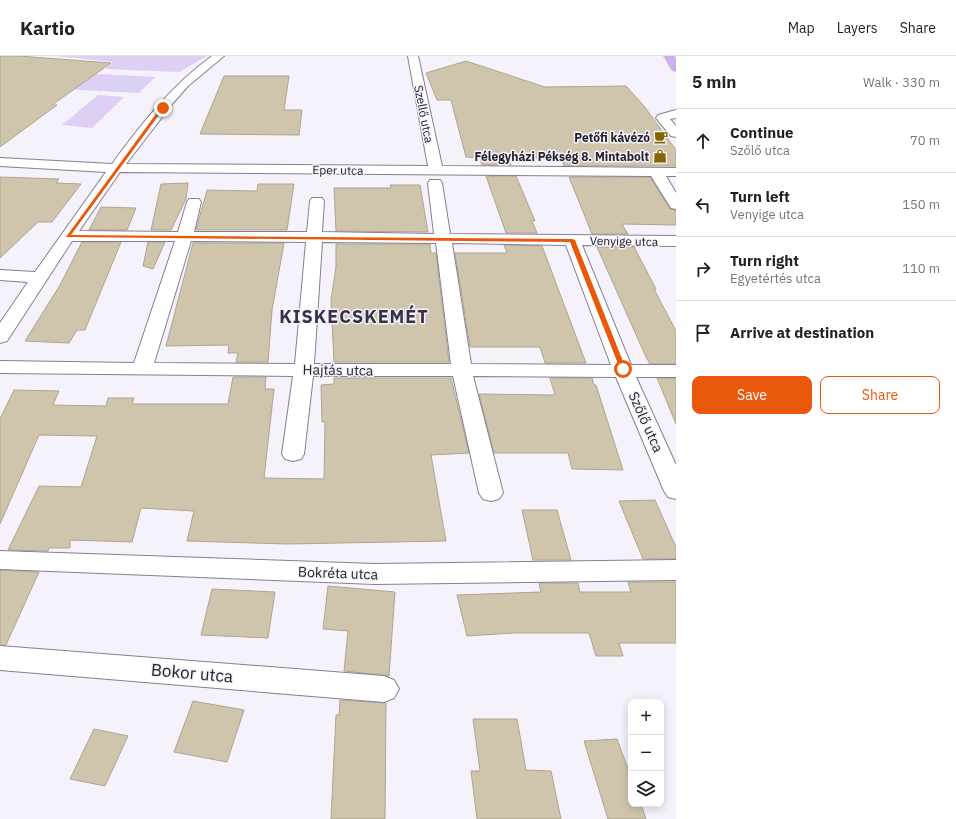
<!DOCTYPE html>
<meta charset="utf-8">
<style>
body{margin:0;font-family:"IBM Plex Sans",sans-serif;background:#f6f6f6;color:#222}
.controls{position:absolute;right:12px;bottom:12px;display:grid;overflow:hidden;border-radius:8px;box-shadow:0 2px 10px #0003}
.controls button{width:36px;height:36px;display:grid;place-items:center;padding:0;border:0;border-bottom:1px solid #e0e0e0;background:#fff;color:#222;font:20px sans-serif}
.stop{position:absolute;width:12px;height:12px;margin:-9px;border:3px solid #ea580c;border-radius:50%;background:#fff}
.stop.end{background:#ea580c;border-color:#fff;box-shadow:0 1px 4px #0008}
.list{margin:0;padding:0;list-style:none}
h2{display:flex;justify-content:space-between;align-items:center;height:52px;margin:0;padding:0 16px;font-size:17px}
h2 small{font-size:13px;font-weight:400;color:#767676}
.list li{display:grid;grid-template-columns:26px 1fr auto;gap:12px;align-items:center;box-sizing:border-box;height:64px;padding:0 16px;border-top:1px solid #e0e0e0}
.list b{display:block;font-size:15px;white-space:nowrap}
.list p{margin:0;font-size:13px;white-space:nowrap;color:#767676}
.list em{font-size:13px;font-style:normal;color:#767676}
.actions{display:flex;gap:8px;padding:12px 16px}
.actions a{flex:1;padding:9px 0;border:1px solid #ea580c;border-radius:8px;text-align:center;font-size:14px;color:#ea580c}
.actions .main{background:#ea580c;color:#fff}
.icon{flex:none;width:22px;height:22px;fill:none;stroke:currentColor;stroke-width:2;stroke-linecap:round;stroke-linejoin:round}
.map{position:relative;flex:none;width:676px;height:763px;overflow:hidden}
header{display:flex;align-items:center;gap:24px;box-sizing:border-box;height:56px;padding:0 20px;background:#fff;border-bottom:1px solid #e0e0e0}
header strong{font-size:19px}
nav{display:flex;gap:22px;margin-inline-start:auto;font-size:14px}
main{display:flex}
aside{flex:1;background:#fff}
.map>svg:first-child{display:block}
.green{fill:#ddd0f4}
.building{fill:#cfc5ac;stroke:#afa58d}
.lines{fill:none;stroke-linecap:round;stroke-linejoin:round}
.minor-casing{stroke:#867e95;stroke-width:2}
.major-casing{stroke:#d3d3d4;stroke-width:2}
.minor{fill:#fff;fill-rule:evenodd}
.major{fill:#cbaef2;fill-rule:evenodd}
.route{fill:#ea580c}
.labels{text-anchor:middle;dominant-baseline:central;stroke-width:3;stroke-linejoin:round;paint-order:stroke}
.far-street-label{font-size:12px;fill:#24212a;stroke:#f5f2fc}
.far-poi-label{font-size:12px;font-weight:bold;fill:#24212a;stroke:#f5f2fc;text-anchor:end}
.street-label{font-size:14px;fill:#24212a;stroke:#f5f2fc}
.near-street-label{font-size:17px;fill:#24212a;stroke:#f5f2fc}
.district-label{font-size:18px;font-weight:bold;letter-spacing:1px;fill:#383044;stroke:#f5f2fc}
</style>
<header>
<strong>Kartio</strong>
<nav><a>Map</a><a>Layers</a><a>Share</a></nav>
</header>
<main>
<div class="map">
<svg width="676" height="763" viewBox="0 0 676 763">
<rect width="100%" height="100%" fill="#f5f2fc"/>
<g class="green">
<polygon points="55,0 207,0 179,16 105,13 113,6"/>
<polygon points="63,16 155,21 139,37 43,32"/>
<polygon points="98,39 124,41 92,72 62,69"/>
</g>
<g class="building">
<polygon points="0,0 19,0 111,7 52,49 57,49 0,91"/>
<polygon points="466,5 545,31 626,30 644,50 676,94 676,110 564,110 561,102 508,102 511,109 482,109 480,102 466,101 451,44 437,44 426,17"/>
<polygon points="224,20 289,20 284,54 302,54 299,79 200,78"/>
<polygon points="486,120 516,120 535,165 532,165 537,177 506,177"/>
<polygon points="0,121 59,123 56,127 81,128 52,166 38,166 0,202"/>
<polygon points="569,121 650,121 670,153 676,154 676,169 622,168 628,178 592,178"/>
<polygon points="188,127 186,143 171,174 151,174 161,128"/>
<polygon points="258,128 294,128 287,174 196,174 207,134 257,135"/>
<polygon points="390,129 420,129 428,176 336,175 334,132 391,132"/>
<polygon points="101,151 136,152 127,174 89,174"/>
<polygon points="82,186 121,186 85,274 77,274 69,287 25,285 60,229"/>
<polygon points="148,186 165,186 153,213 143,210"/>
<polygon points="193,187 284,187 272,254 268,306 236,306 238,297 228,297 229,289 166,290"/>
<polygon points="336,188 430,188 431,197 436,197 449,306 334,306 331,244 336,211"/>
<polygon points="504,189 542,190 586,307 545,307 540,291 470,291 455,197 507,197"/>
<polygon points="597,191 634,191 656,233 654,233 676,275 676,308 650,308 646,301"/>
<polygon points="233,321 266,321 265,333 274,333 264,422 324,423 325,366 322,366 321,329 334,328 334,322 451,322 469,397 431,399 446,485 287,488 187,485 194,455 141,452 132,486 70,484 70,492 49,492 48,495 8,494 39,430 81,431 97,380 39,379 0,468 0,363 14,334 59,335 53,349 106,350 108,342 134,342 132,348 228,348"/>
<polygon points="550,322 592,322 594,329 596,329 623,414 572,413 568,397 494,397 479,338 555,339"/>
<polygon points="657,322 676,322 676,368"/>
<polygon points="655,444 676,491 676,503 643,503 619,445"/>
<polygon points="522,454 557,454 571,504 533,504"/>
<polygon points="0,514 39,516 6,589 0,589"/>
<polygon points="628,526 676,526 676,587 619,587 623,600 596,600 589,577 514,577 467,580 457,539 541,536 539,527 578,527 580,536 631,536"/>
<polygon points="328,530 395,536 389,620 344,615 348,575 323,573"/>
<polygon points="212,533 275,536 268,582 201,579"/>
<polygon points="340,644 386,647 385,763 331,763 336,659 339,659"/>
<polygon points="193,645 244,654 227,706 174,696"/>
<polygon points="473,663 517,663 526,714 551,715 561,763 477,763 471,715 480,715"/>
<polygon points="94,673 128,680 105,730 70,723"/>
<polygon points="617,683 631,721 631,748 641,748 646,763 608,763 584,685"/>
</g>
<g class="lines">
<g class="minor-casing">
<g id="minor">
<path d="M212,0H224L188,30L173,47L126,108L428,110L408,0H418L442,110L676,112V120H666L676,137V153L671,152L651,120L120,116L79,175L178,176L187,146L189,143H199L201,146L194,176H307L310,145L312,142H322L324,145L322,176L434,178L428,127L430,124H440L442,127L450,178L676,180V190L582,189L631,309H676V321H636L676,409V443L668,441L664,435L616,321L473,320L503,437L499,443L491,445L483,443L479,437L453,320H313L304,398L301,403L293,405L285,403L282,398L293,320L0,317V305L134,307L175,185H72L7,285L0,287V267L28,226L0,224V214L35,216L106,116L0,110V102L112,108C142,67 172,29 212,0ZM191,185L306,186L295,308L154,307ZM322,186L436,187L451,308H314ZM452,187L566,189L611,309L471,308Z"/>
<polygon points="676,54 676,62 670,63 676,70 676,81 671,80 656,62 658,59"/>
<polygon points="0,495 375,508 676,504 676,524 375,528 0,513"/>
<polygon points="0,590 384,620 394,624 399,633 394,642 384,646 0,614"/>
</g>
</g>
<g class="major-casing">
<polygon id="major" points="664,0 674,0 676,3 676,15 672,14"/>
</g>
<use href="#minor" class="minor"/>
<use href="#major" class="major"/>
</g>
<polygon class="route" points="161,51 164,52 71,179 572,183 575,184 626,313 623,315 620,313 570,186 66,181"/>
<defs>
<g id="cafe-bare" transform="scale(1.08)"><path d="M-5.5-4.5H6V0H3Q3 3.5 0 3.5H-2.5Q-5.5 3.5-5.5 0ZM3-3.2v2h1.7v-2ZM-6 4.5H4V6H-6Z" fill="#836600" stroke="#f5f2fc" stroke-width="2.5" paint-order="stroke"/></g>
<g id="shop-bare" transform="scale(1.08)"><path d="M-5-2.5h2.3a2.7 3.5 0 0 1 5.4 0H5L5.5 6h-11ZM-1.5-2.5h3a1.5 2.3 0 0 0-3 0Z" fill="#836600" stroke="#f5f2fc" stroke-width="2.5" paint-order="stroke"/></g>
</defs>
<g fill-rule="evenodd">
<use href="#cafe-bare" x="661" y="81"/>
<use href="#shop-bare" x="660" y="100"/>
</g>
<g class="labels">
<g class="far-street-label">
<text transform="translate(424 58) rotate(79)">Szellő utca</text>
<text transform="translate(338 114) rotate(1)">Eper utca</text>
<text transform="translate(624 185) rotate(1)">Venyige utca</text>
</g>
<g class="far-poi-label">
<text x="650" y="81">Petőfi kávézó</text>
<text x="649" y="100">Félegyházi Pékség 8. Mintabolt</text>
</g>
<g class="street-label">
<text transform="translate(338 314) rotate(1)">Hajtás utca</text>
<text transform="translate(646 366) rotate(66)">Szőlő utca</text>
<text transform="translate(338 517) rotate(2)">Bokréta utca</text>
</g>
<g class="near-street-label">
<text transform="translate(192 617) rotate(5)">Bokor utca</text>
</g>
<g class="district-label">
<text x="354" y="260">KISKECSKEMÉT</text>
</g>
</g>
</svg>
<div class="controls">
<button>+</button>
<button>−</button>
<button><svg class="icon" aria-label="layers" viewBox="0 0 24 24"><path d="M12 4l9 5-9 5-9-5zM3 14l9 5 9-5"/></svg></button>
</div>
<div class="stop" style="left:623px;top:313px"></div>
<div class="stop end" style="left:163px;top:52px"></div>
</div>
<aside>
<h2>5 min<small>Walk · 330 m</small></h2>
<ul class="list">
<li><svg class="icon" aria-label="ahead" viewBox="0 0 24 24"><path d="M12 20V5M6 11l6-6 6 6"/></svg><div><b>Continue</b><p>Szőlő utca</p></div><em>70 m</em></li>
<li><svg class="icon" aria-label="left" viewBox="0 0 24 24"><path d="M17 20v-9H6M10 6l-5 5 5 5"/></svg><div><b>Turn left</b><p>Venyige utca</p></div><em>150 m</em></li>
<li><svg class="icon" aria-label="right" viewBox="0 0 24 24"><path d="M7 20v-9h11M14 6l5 5-5 5"/></svg><div><b>Turn right</b><p>Egyetértés utca</p></div><em>110 m</em></li>
<li><svg class="icon" aria-label="arrive" viewBox="0 0 24 24"><path d="M6 21V4h12l-3 4 3 4H6"/></svg><div><b>Arrive at destination</b></div></li>
</ul>
<div class="actions"><a class="main">Save</a><a>Share</a></div>
</aside>
</main>
